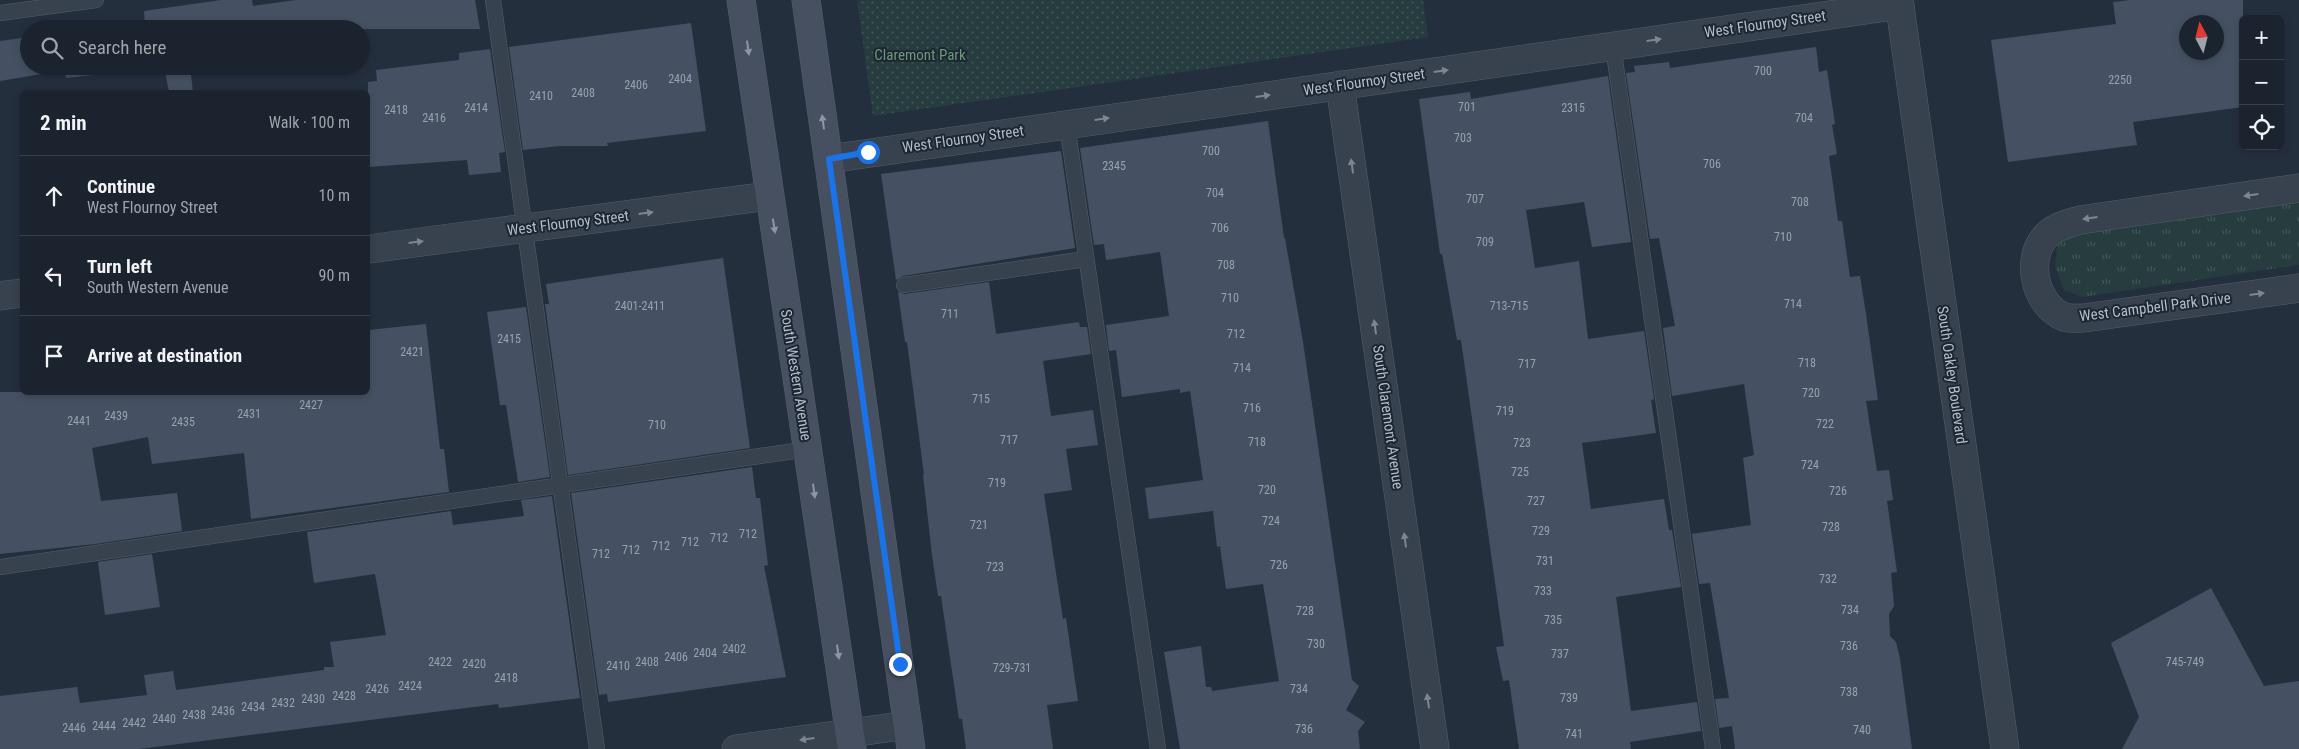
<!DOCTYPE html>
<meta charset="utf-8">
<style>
body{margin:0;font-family:"Roboto Condensed",sans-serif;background:#242b36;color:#f1f3f6}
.controls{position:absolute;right:15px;top:15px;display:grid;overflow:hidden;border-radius:8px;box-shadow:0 2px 8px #0003}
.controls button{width:45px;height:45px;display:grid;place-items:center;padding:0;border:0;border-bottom:1px solid #39404a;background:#1b232e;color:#f1f3f6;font:25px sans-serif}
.compass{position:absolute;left:2179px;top:15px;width:45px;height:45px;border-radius:50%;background:#1b232e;box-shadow:0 2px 8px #0003;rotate:353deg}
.stop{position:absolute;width:15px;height:15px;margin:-11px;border:4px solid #1a73e8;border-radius:50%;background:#fff}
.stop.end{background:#1a73e8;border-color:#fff;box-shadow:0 1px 5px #0008}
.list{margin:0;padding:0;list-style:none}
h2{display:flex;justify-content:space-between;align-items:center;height:65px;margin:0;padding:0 20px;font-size:21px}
h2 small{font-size:16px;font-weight:400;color:#a0a4aa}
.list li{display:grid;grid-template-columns:32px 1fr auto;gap:15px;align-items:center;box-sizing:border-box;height:80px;padding:0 20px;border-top:1px solid #39404a}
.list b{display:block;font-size:19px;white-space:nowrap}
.list p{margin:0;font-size:16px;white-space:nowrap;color:#a0a4aa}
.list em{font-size:16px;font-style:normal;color:#a0a4aa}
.icon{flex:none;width:28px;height:28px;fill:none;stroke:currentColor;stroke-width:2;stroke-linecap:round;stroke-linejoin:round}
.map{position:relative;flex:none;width:2299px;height:749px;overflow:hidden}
.search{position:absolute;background:#1b232e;box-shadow:0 2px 8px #0003;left:20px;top:20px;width:350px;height:55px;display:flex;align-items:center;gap:12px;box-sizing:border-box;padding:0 18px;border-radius:28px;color:#a0a4aa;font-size:19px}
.panel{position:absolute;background:#1b232e;box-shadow:0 2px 8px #0003;left:20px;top:90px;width:350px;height:305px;border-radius:8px}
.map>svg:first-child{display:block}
.grass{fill:url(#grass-tufts)}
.park{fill:url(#park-dots)}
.building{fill:#455162;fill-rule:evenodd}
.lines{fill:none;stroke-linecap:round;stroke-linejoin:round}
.service-casing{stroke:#565f6c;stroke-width:16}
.minor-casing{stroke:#565f6c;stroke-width:29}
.secondary-casing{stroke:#565f6c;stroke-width:29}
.service{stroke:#38414e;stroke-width:15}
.minor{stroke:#38414e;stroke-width:28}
.secondary{stroke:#465061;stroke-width:28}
.oneway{fill:#7c8592}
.oneway2{fill:#8e96a5}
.route{stroke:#1a73e8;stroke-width:6}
.labels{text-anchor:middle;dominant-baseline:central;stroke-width:4;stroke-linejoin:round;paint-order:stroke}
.number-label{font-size:12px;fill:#98a1af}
.street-label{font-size:15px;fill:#b4bcc9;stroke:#1d2633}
.park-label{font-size:15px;fill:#6b9a76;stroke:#1d2633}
</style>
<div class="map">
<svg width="2299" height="749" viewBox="0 0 2299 749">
<defs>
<pattern id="grass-tufts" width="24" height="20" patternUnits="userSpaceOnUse" patternTransform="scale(1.25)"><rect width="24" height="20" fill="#263c3f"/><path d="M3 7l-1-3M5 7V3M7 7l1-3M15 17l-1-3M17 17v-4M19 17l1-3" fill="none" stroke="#435659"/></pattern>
<pattern id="park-dots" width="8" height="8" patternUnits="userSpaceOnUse" patternTransform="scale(1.25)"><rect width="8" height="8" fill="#263c3f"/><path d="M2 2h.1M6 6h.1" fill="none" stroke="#435659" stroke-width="1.8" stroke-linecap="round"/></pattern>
</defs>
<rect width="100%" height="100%" fill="#242f3e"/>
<polygon class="grass" points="2299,199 2299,265 2082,297 2064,290 2055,267 2057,246 2074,232"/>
<polygon class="park" points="857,0 1423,0 1428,37 873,116"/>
<g class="building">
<polygon points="221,0 252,0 253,6 296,0 475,0 480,29 145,29 144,11"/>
<path d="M2130,0H2243V107L2133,122L2137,145L2008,162L1991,40L2116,24L2113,2ZM2186,22H2216V52H2186Z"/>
<polygon points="691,23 706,131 607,143 608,146 560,146 523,150 509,47"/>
<polygon points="29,37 29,66 93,66 94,75 66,78 65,70 0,81 0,41"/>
<polygon points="1816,47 1819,72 1827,70 1835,124 1832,125 1837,154 1829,156 1838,221 1842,221 1850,277 1860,276 1866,314 1878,400 1866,401 1877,471 1889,470 1893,500 1887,501 1897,572 1891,573 1894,606 1889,614 1890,636 1896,642 1900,659 1912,749 1735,749 1732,726 1719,728 1715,699 1729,698 1710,583 1699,584 1692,534 1751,525 1743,458 1754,455 1744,384 1672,396 1663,328 1675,326 1659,238 1650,239 1626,73 1635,72 1634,66 1669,62 1670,68"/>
<polygon points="490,49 505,152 499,153 501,172 469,175 467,160 368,167 368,82 377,81 376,70 459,60 459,53"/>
<polygon points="164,66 190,66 193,92 169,92"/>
<polygon points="1608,76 1631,242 1592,247 1584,202 1526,210 1535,268 1579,261 1588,339 1644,331 1654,399 1651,400 1656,433 1582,443 1591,509 1664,499 1669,530 1672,530 1681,587 1616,597 1631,711 1697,702 1701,731 1630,742 1631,749 1519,749 1509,680 1503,681 1496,647 1504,646 1461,340 1457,340 1442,254 1440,254 1419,99 1470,92 1471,99"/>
<polygon points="1268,121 1284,238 1285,238 1303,342 1352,680 1359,686 1346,710 1365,722 1358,731 1360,749 1180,749 1164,652 1201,646 1206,687 1211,687 1212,691 1279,681 1263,584 1226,589 1220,546 1217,547 1213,511 1149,519 1145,488 1203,480 1190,391 1180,393 1180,389 1122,397 1116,350 1109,351 1106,325 1169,316 1160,252 1106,260 1104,244 1094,245 1080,148"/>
<polygon points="1061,151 1075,248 903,276 896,280 881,174"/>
<polygon points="723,258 750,448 568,475 545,304 549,304 546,284"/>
<polygon points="989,282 996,334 1079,322 1080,327 1087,327 1091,354 1043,361 1051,416 1093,410 1098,445 1066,449 1072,490 1044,494 1063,619 1066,618 1078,701 1047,705 1053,749 966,749 962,719 959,719 941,596 938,596 932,555 923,475 924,475 907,342 905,342 898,292 905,294"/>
<polygon points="526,307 550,477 518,482 506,405 500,405 487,312"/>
<polygon points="426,324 440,449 444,449 449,492 251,519 244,453 152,464 148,437 92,448 101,501 177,493 182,531 95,544 0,554 0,392 368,392 368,330"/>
<polygon points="752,467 756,498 760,498 768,565 764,566 786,677 608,702 607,694 599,695 571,493"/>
<polygon points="552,496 580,698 499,708 498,704 139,749 0,749 0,696 77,687 80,703 147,695 144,675 173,671 176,690 324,670 324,667 334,667 330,642 386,635 375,574 314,583 307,532 451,511 453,525 524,516 521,500"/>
<polygon points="152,554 160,607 105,615 98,562"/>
<polygon points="2211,588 2264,686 2299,681 2299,749 2122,749 2139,717 2111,643"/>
</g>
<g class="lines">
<g class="service-casing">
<g id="service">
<polyline points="493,0 597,749"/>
<polyline points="0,13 96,0"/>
<polyline points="1613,46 1713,749"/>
<polyline points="1067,125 1158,749"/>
<polyline points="904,285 1086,259"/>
<polyline points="0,567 808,449"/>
</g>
</g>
<g class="minor-casing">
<g id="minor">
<polyline points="1899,0 2005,749"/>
<polyline points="1340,85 1435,749"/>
<polyline points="829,159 1900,5"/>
<path d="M2299,188L2080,220C2069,223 2057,226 2048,234C2024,256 2034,305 2064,317C2070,319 2078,318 2084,318L2299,288"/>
<polyline points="368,249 769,196"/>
<polyline points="0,296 22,293"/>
<polyline points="736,749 908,725"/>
</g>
</g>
<g class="secondary-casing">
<g id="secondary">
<polyline points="741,0 852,749"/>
<polyline points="806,0 911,749"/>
</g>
</g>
<use href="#service" class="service"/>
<use href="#minor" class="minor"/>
<use href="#secondary" class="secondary"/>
</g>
<defs><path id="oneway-solid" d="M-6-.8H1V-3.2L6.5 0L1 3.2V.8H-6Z" transform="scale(1.25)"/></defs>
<g class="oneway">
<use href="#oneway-solid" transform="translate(1654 40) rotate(-8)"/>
<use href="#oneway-solid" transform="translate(1441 71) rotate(-8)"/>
<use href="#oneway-solid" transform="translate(1263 96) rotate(-8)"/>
<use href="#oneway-solid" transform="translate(1102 119) rotate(-8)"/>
<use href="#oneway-solid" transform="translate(1352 166) rotate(-98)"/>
<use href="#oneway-solid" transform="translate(2251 195) rotate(172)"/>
<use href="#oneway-solid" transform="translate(646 213) rotate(-7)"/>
<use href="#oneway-solid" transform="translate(2090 218) rotate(172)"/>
<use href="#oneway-solid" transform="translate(416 242) rotate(-7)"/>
<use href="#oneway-solid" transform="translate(2257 294) rotate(-8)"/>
<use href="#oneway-solid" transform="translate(1375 327) rotate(-98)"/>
<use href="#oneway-solid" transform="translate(1405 540) rotate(-98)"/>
<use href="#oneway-solid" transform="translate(1428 701) rotate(-98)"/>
<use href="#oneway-solid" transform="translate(807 739) rotate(172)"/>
</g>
<g class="oneway2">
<use href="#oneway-solid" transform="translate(748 48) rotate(82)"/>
<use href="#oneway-solid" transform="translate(823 122) rotate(-98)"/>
<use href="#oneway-solid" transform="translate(774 226) rotate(81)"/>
<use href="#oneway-solid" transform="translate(814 491) rotate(82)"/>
<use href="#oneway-solid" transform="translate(838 652) rotate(82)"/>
</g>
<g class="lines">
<polyline class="route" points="868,152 829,159 900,664"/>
</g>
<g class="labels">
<g class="number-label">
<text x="1763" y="71">700</text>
<text x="680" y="79">2404</text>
<text x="2120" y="80">2250</text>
<text x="636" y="85">2406</text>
<text x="583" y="93">2408</text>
<text x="541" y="96">2410</text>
<text x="1467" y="107">701</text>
<text x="476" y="108">2414</text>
<text x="1573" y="108">2315</text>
<text x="396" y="110">2418</text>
<text x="434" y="118">2416</text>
<text x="1804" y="118">704</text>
<text x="1463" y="138">703</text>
<text x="1211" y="151">700</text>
<text x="1712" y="164">706</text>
<text x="1114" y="166">2345</text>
<text x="1215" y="193">704</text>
<text x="1475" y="199">707</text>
<text x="1800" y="202">708</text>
<text x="1220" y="228">706</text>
<text x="1783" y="237">710</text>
<text x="1485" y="242">709</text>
<text x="1226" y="265">708</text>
<text x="1230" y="298">710</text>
<text x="1793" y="304">714</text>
<text x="640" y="306">2401-2411</text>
<text x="1509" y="306">713-715</text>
<text x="950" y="314">711</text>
<text x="1236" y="334">712</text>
<text x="509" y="339">2415</text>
<text x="412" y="352">2421</text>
<text x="1807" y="363">718</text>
<text x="1527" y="364">717</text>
<text x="1242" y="368">714</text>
<text x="1811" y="393">720</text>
<text x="981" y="399">715</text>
<text x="311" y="405">2427</text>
<text x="1252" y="408">716</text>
<text x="1505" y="411">719</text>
<text x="249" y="414">2431</text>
<text x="116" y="416">2439</text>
<text x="79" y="421">2441</text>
<text x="183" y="422">2435</text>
<text x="1825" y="424">722</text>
<text x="657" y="425">710</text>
<text x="1009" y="440">717</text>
<text x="1257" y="442">718</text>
<text x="1522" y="443">723</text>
<text x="1810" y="465">724</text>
<text x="1520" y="472">725</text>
<text x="997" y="483">719</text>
<text x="1267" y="490">720</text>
<text x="1838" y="491">726</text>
<text x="1536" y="501">727</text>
<text x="1271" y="521">724</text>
<text x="979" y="525">721</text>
<text x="1831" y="527">728</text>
<text x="1541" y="531">729</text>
<text x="748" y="534">712</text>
<text x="719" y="538">712</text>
<text x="690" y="542">712</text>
<text x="661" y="546">712</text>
<text x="631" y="550">712</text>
<text x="601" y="554">712</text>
<text x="1545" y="561">731</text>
<text x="1279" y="565">726</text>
<text x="995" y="567">723</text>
<text x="1828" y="579">732</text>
<text x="1543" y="591">733</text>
<text x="1850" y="610">734</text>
<text x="1305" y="611">728</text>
<text x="1553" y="620">735</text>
<text x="1316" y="644">730</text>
<text x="1849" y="646">736</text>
<text x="734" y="649">2402</text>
<text x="705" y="653">2404</text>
<text x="1560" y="654">737</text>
<text x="676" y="657">2406</text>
<text x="440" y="662">2422</text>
<text x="647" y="662">2408</text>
<text x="2185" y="662">745-749</text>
<text x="474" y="664">2420</text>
<text x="618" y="666">2410</text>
<text x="1012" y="668">729-731</text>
<text x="506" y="678">2418</text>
<text x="410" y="686">2424</text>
<text x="377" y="689">2426</text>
<text x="1299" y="689">734</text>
<text x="1849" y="692">738</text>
<text x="344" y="696">2428</text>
<text x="1569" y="698">739</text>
<text x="313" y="699">2430</text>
<text x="283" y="703">2432</text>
<text x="253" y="707">2434</text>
<text x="223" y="711">2436</text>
<text x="194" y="715">2438</text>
<text x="164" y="719">2440</text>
<text x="134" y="723">2442</text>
<text x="104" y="726">2444</text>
<text x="74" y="728">2446</text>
<text x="1304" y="729">736</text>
<text x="1862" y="730">740</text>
<text x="1574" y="734">741</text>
</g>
<g class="street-label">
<text transform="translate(1765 24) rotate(-8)">West Flournoy Street</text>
<text transform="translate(1364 82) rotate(-8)">West Flournoy Street</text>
<text transform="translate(963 139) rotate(-8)">West Flournoy Street</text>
<text transform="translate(568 223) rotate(-7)">West Flournoy Street</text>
<text transform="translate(2155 307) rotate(-7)">West Campbell Park Drive</text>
<text transform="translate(796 375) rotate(81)">South Western Avenue</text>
<text transform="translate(1952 375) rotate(82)">South Oakley Boulevard</text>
<text transform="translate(1388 417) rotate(82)">South Claremont Avenue</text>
</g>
<g class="park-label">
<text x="920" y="55">Claremont Park</text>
</g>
</g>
</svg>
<div class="controls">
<button>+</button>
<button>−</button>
<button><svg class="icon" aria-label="locate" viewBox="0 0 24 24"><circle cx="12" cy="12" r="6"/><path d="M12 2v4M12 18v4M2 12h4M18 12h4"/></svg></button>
</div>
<svg class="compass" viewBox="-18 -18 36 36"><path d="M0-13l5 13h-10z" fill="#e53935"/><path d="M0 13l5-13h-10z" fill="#a0a4aa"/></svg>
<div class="stop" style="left:868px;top:152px"></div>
<div class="stop end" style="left:900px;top:664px"></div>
<div class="search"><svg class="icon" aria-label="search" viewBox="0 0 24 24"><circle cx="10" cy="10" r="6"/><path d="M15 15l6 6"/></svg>Search here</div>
<section class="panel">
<h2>2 min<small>Walk · 100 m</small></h2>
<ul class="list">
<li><svg class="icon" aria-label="ahead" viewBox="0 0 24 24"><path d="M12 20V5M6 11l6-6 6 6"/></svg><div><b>Continue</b><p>West Flournoy Street</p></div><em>10 m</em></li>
<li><svg class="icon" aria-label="left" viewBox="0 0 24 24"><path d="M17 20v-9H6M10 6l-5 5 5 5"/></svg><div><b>Turn left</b><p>South Western Avenue</p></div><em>90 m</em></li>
<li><svg class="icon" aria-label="arrive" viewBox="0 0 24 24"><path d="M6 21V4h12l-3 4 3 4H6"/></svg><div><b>Arrive at destination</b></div></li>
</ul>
</section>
</div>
